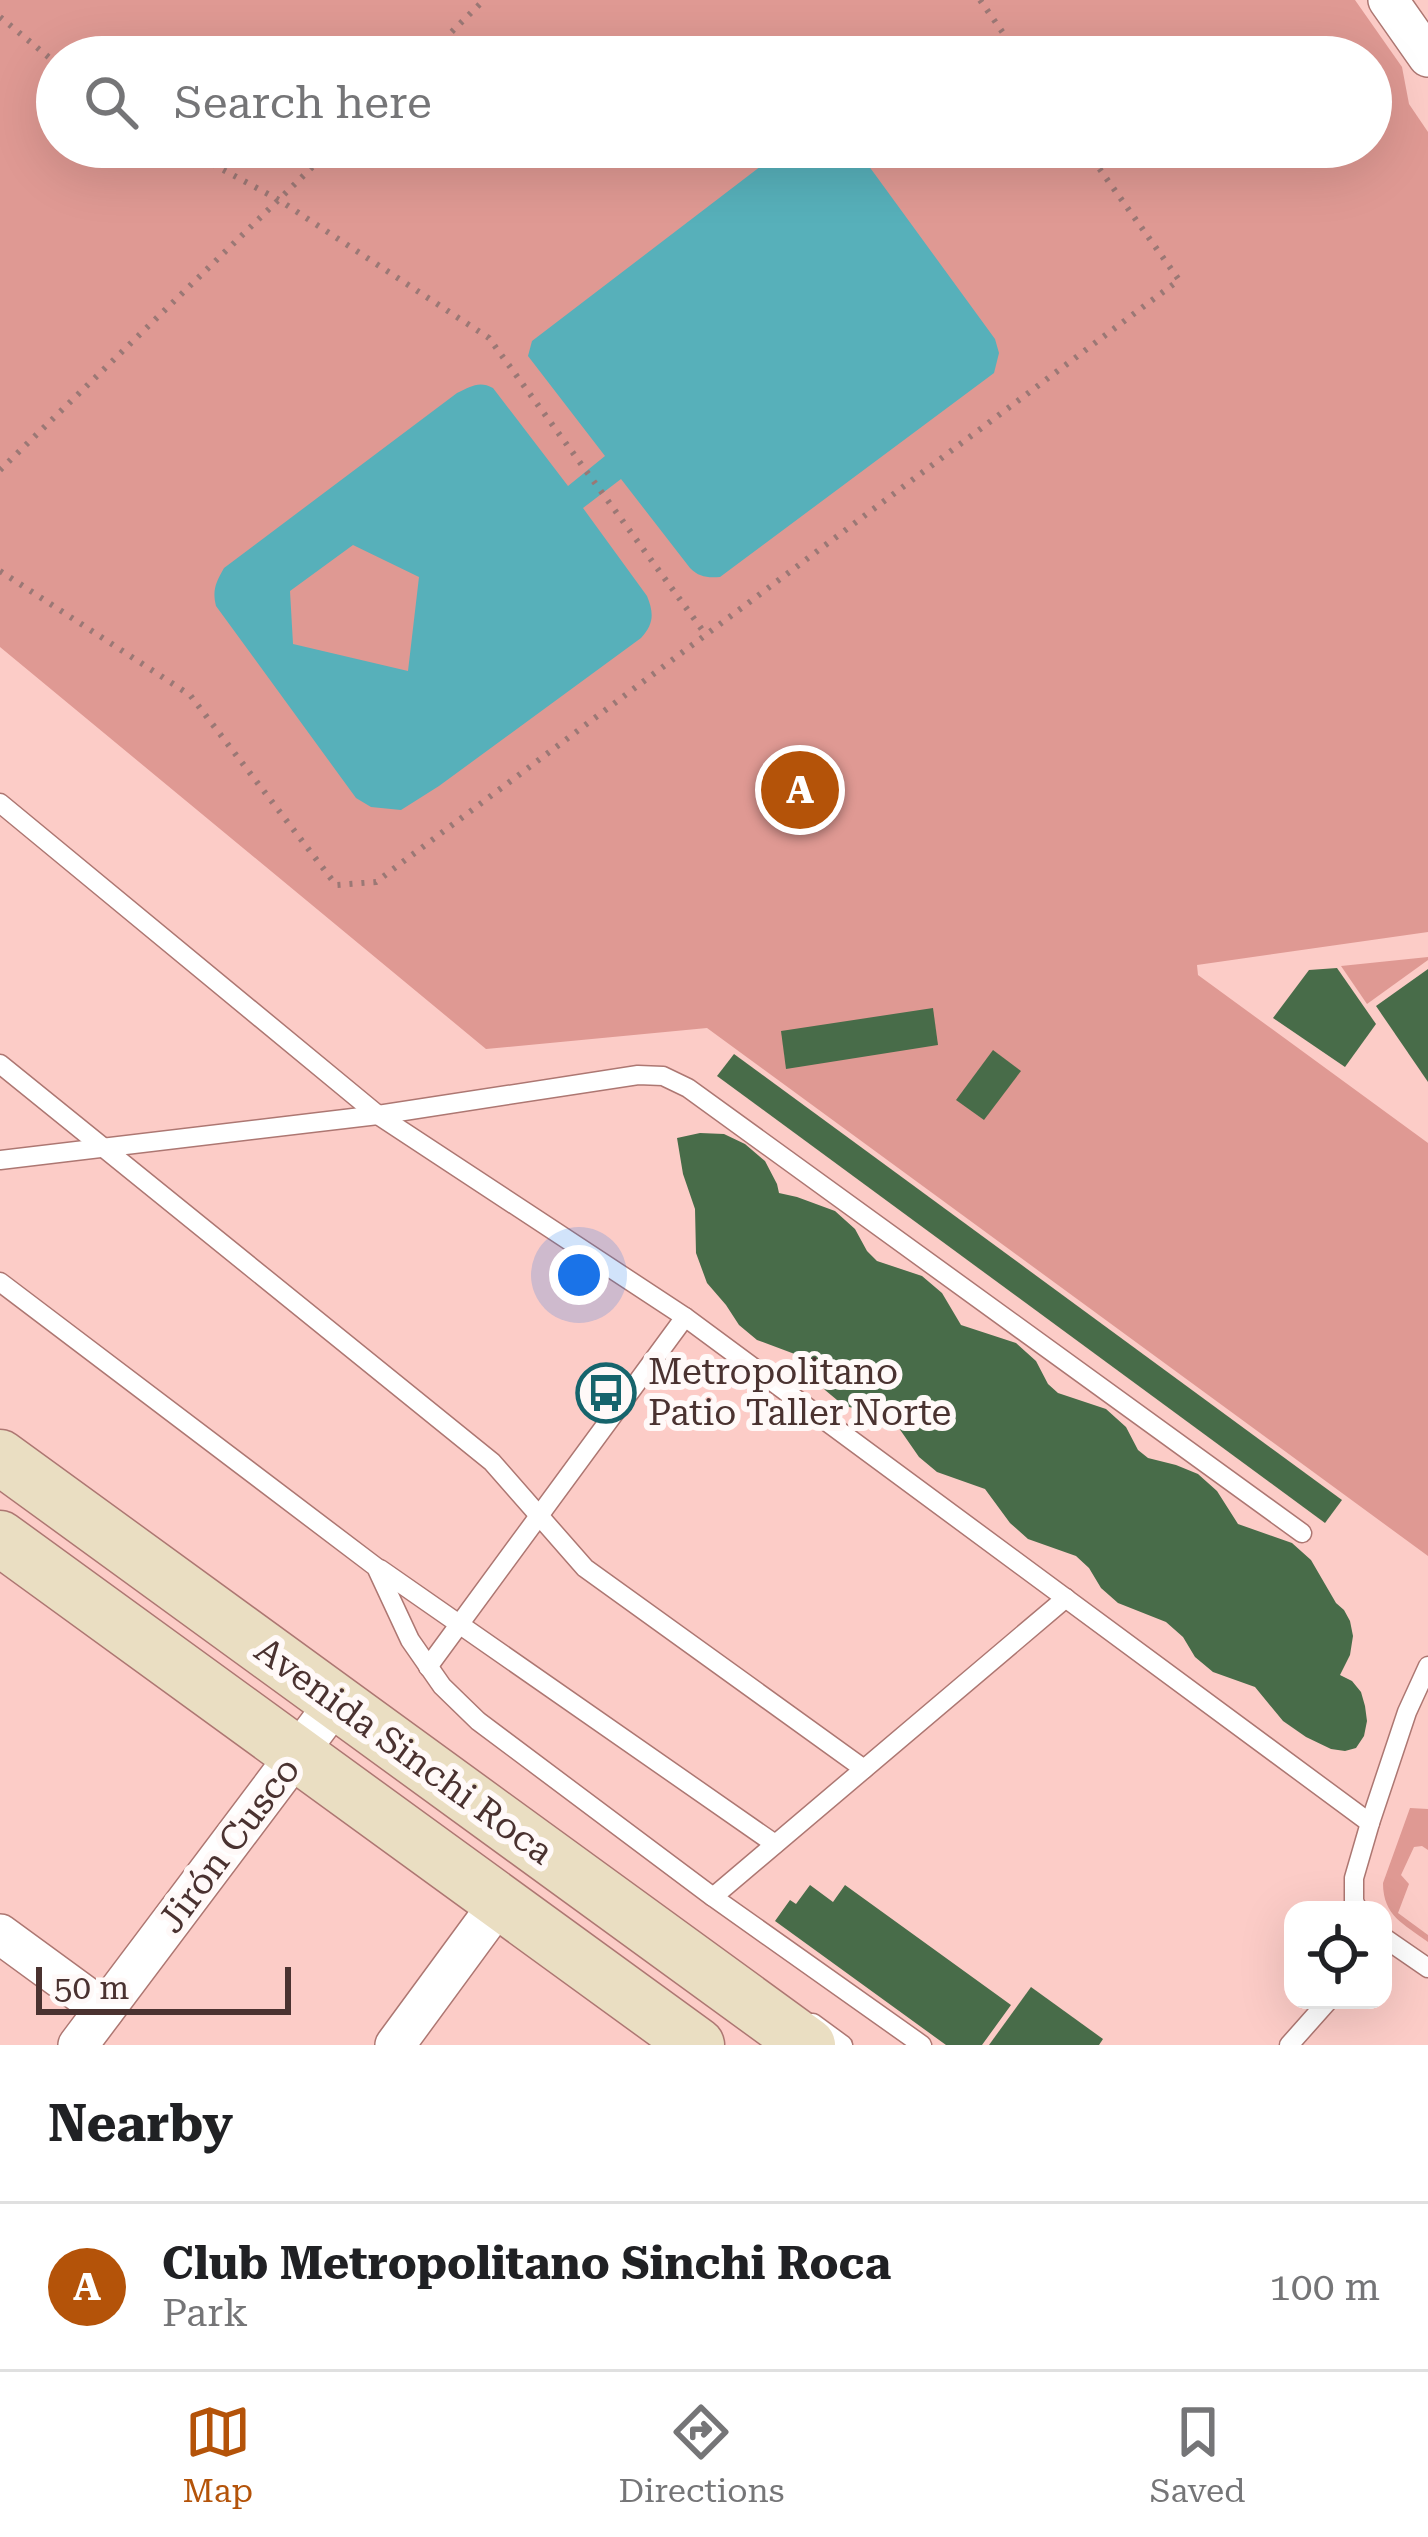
<!DOCTYPE html>
<meta charset="utf-8">
<style>
body{margin:0;font-family:"Roboto Serif",serif;background:#f6f6f6;color:#202124}
.controls{position:absolute;right:36px;bottom:36px;display:grid;overflow:hidden;border-radius:24px;box-shadow:0 12px 48px #0002}
.controls button{width:108px;height:108px;display:grid;place-items:center;padding:0;border:0;border-bottom:3px solid #e0e0e0;background:#fff;color:#202124;font:60px sans-serif}
.scale{position:absolute;left:36px;bottom:30px;width:255px;box-sizing:border-box;padding-left:12px;border:6px solid #4a3230;border-top:0;font-size:33px;line-height:42px;white-space:nowrap;color:#4a3230;-webkit-text-stroke:9px #fff9f8;paint-order:stroke}
.you{position:absolute;left:579px;top:1275px;width:42px;height:42px;margin:-30px;border:9px solid #fff;border-radius:50%;background:#1a73e8;box-shadow:0 0 0 18px #1a73e833}
.badge{display:grid;place-items:center;width:78px;height:78px;border-radius:50%;background:#b45309;color:#fff;font-size:39px;font-weight:700}
.pin{position:absolute;translate:-50% -50%;border:6px solid #fff;box-shadow:0 3px 12px #0006}
.list{margin:0;padding:0;list-style:none}
h2{display:flex;justify-content:space-between;align-items:center;height:156px;margin:0;padding:0 48px;font-size:51px}
h2 small{font-size:39px;font-weight:400;color:#757577}
.list li{display:grid;grid-template-columns:78px 1fr auto;gap:36px;align-items:center;box-sizing:border-box;height:168px;padding:0 48px;border-top:3px solid #e0e0e0}
.list b{display:block;font-size:45px;white-space:nowrap}
.list p{margin:0;font-size:39px;white-space:nowrap;color:#757577}
.list em{font-size:39px;font-style:normal;color:#757577}
.icon{flex:none;width:66px;height:66px;fill:none;stroke:currentColor;stroke-width:2;stroke-linecap:round;stroke-linejoin:round}
.map{position:relative;flex:none;width:1428px;height:2045px;overflow:hidden}
.search{position:absolute;background:#fff;box-shadow:0 12px 48px #0002;left:36px;right:36px;top:36px;height:132px;display:flex;align-items:center;gap:30px;box-sizing:border-box;padding:0 42px;border-radius:66px;color:#757577;font-size:45px}
.sheet{height:324px;background:#fff}
nav{display:flex;justify-content:space-around;align-items:center;box-sizing:border-box;height:168px;border-top:3px solid #e0e0e0;background:#fff;font-size:33px;color:#757577}
nav a{display:grid;justify-items:center;gap:6px}
nav .on{color:#b45309}
.map>svg:first-child{display:block}
.green{fill:#df9993;fill-rule:evenodd}
.water{fill:#57b0ba;fill-rule:evenodd}
.building{fill:#486c49}
.lines{fill:none;stroke-linecap:round;stroke-linejoin:round}
.service-casing{stroke:#ad7772;stroke-width:21}
.minor-casing{stroke:#ad7772;stroke-width:42}
.secondary-casing{stroke:#ad7772;stroke-width:57}
.path{stroke:#9b7875;stroke-width:6;stroke-dasharray:3 9;stroke-linecap:butt}
.service{stroke:#fff;stroke-width:18}
.minor{stroke:#fff;stroke-width:39}
.secondary{stroke:#eadec2;stroke-width:54}
.labels{text-anchor:middle;dominant-baseline:central;stroke-width:12;stroke-linejoin:round;paint-order:stroke}
.poi-label{font-size:36px;fill:#4a3230;stroke:#fff9f8;text-anchor:start}
.street-label{font-size:36px;fill:#4a3230;stroke:#fff9f8}
</style>
<div class="map">
<svg width="1428" height="2045" viewBox="0 0 1428 2045">
<rect width="100%" height="100%" fill="#fcccc7"/>
<g class="green">
<path d="M0,0H1355L1402,67L1409,104L1428,132V932L1197,965L1198,975L1428,1143V1556L707,1028L486,1049L0,647ZM57,57H1371V147H57Z"/>
<polygon points="1428,957 1428,960 1367,1004 1341,966"/>
<path d="M1410,1808L1428,1809V1850L1422,1846L1414,1847L1401,1875L1409,1884L1398,1913L1428,1935V1942C1404,1924 1383,1916 1383,1883Z"/>
</g>
<path class="water" d="M786,147H855L995,339L999,353L994,373L720,577C707,578 699,577 690,568L621,479L583,508L647,596C654,613 654,624 641,638L439,786L401,810L371,807L356,798L216,606C212,590 216,582 224,568L457,393C470,387 479,380 493,388L568,486L605,456L528,356L532,341ZM353,545L419,577L408,671L293,644L290,591Z"/>
<g class="building">
<polygon points="1337,968 1376,1024 1345,1067 1273,1018 1309,970"/>
<polygon points="1428,969 1428,1082 1376,1006"/>
<polygon points="933,1008 938,1045 786,1069 781,1031"/>
<polygon points="993,1050 1021,1071 984,1120 956,1100"/>
<polygon points="734,1054 1342,1500 1325,1523 717,1076"/>
<polygon points="700,1133 724,1134 745,1144 765,1161 777,1184 779,1193 797,1197 835,1211 855,1229 867,1251 877,1261 922,1276 942,1293 961,1325 1016,1343 1036,1361 1048,1384 1058,1393 1106,1409 1126,1427 1138,1450 1148,1458 1176,1465 1198,1474 1217,1491 1238,1524 1292,1543 1311,1560 1336,1603 1344,1610 1350,1621 1353,1636 1350,1655 1340,1675 1352,1681 1361,1692 1365,1706 1367,1721 1364,1736 1356,1748 1345,1751 1331,1749 1306,1737 1283,1721 1255,1687 1213,1672 1195,1657 1183,1637 1166,1622 1118,1603 1101,1588 1089,1568 1076,1556 1028,1539 1010,1523 985,1489 937,1472 919,1457 894,1421 843,1405 825,1390 800,1356 757,1340 739,1325 726,1305 707,1283 696,1253 695,1209 683,1174 677,1138"/>
<polygon points="810,1885 833,1902 845,1885 1011,2005 982,2045 946,2045 775,1921 790,1900 796,1904"/>
<polygon points="1031,1987 1103,2039 1099,2045 989,2045"/>
</g>
<g class="lines">
<g class="service-casing">
<g id="service">
<polyline points="0,803 378,1115 685,1317 1370,1823"/>
<polyline points="0,1064 492,1462 585,1568 864,1769"/>
<polyline points="0,1160 378,1115 638,1075 663,1076 688,1088 1302,1533"/>
<polyline points="0,1282 376,1567 410,1640 442,1686 478,1721 713,1897 922,2045"/>
<polyline points="380,1569 775,1844"/>
<polyline points="428,1667 685,1317"/>
<polyline points="713,1897 1066,1598"/>
<polyline points="1358,1910 1354,1901 1354,1878 1370,1823 1407,1712 1428,1666"/>
<polyline points="1383,1937 1428,1968"/>
<polyline points="813,2023 843,2045"/>
<polyline points="1289,2045 1329,2000"/>
</g>
</g>
<g class="minor-casing">
<g id="minor">
<polyline points="1388,0 1428,57"/>
<polyline points="0,1934 104,2010"/>
<polyline points="78,2045 336,1702"/>
<polyline points="395,2045 500,1902"/>
</g>
</g>
<g class="secondary-casing">
<g id="secondary">
<polyline points="0,1457 808,2045"/>
<polyline points="0,1538 697,2045"/>
</g>
</g>
<g class="path">
<polyline points="980,0 1020,57"/>
<polyline points="0,17 57,64"/>
<polyline points="426,57 484,0"/>
<polyline points="181,147 279,200 489,338 706,635"/>
<polyline points="0,470 333,147"/>
<polyline points="0,571 190,695 336,885 376,882 1179,280 1084,147"/>
</g>
<use href="#service" class="service"/>
<use href="#minor" class="minor"/>
<use href="#secondary" class="secondary"/>
</g>
<defs>
<g id="bus-ring" transform="scale(3)"><circle r="9.5" fill="#fff9f8" stroke="#16646c" stroke-width="1.5"/><path d="M-5-6H5V4H4V6H2V4H-2V6H-4V4H-5ZM-3.5-4V0h7V-4ZM-3.5 1.2v1.5H-2V1.2ZM2 1.2v1.5H3.5V1.2Z" fill="#16646c"/></g>
</defs>
<g fill-rule="evenodd">
<use href="#bus-ring" x="606" y="1393"/>
</g>
<g class="labels">
<g class="poi-label">
<text x="648" y="1372">Metropolitano<tspan x="648" dy="41">Patio Taller Norte</tspan></text>
</g>
<g class="street-label">
<text transform="translate(404 1751) rotate(36)">Avenida Sinchi Roca</text>
<text transform="translate(229 1845) rotate(-53)">Jirón Cusco</text>
</g>
</g>
</svg>
<div class="controls">
<button><svg class="icon" aria-label="locate" viewBox="0 0 24 24"><circle cx="12" cy="12" r="6"/><path d="M12 2v4M12 18v4M2 12h4M18 12h4"/></svg></button>
</div>
<div class="scale">50 m</div>
<div class="you"></div>
<div class="pin badge" style="left:800px;top:790px">A</div>
<div class="search"><svg class="icon" aria-label="search" viewBox="0 0 24 24"><circle cx="10" cy="10" r="6"/><path d="M15 15l6 6"/></svg>Search here</div>
</div>
<section class="sheet">
<h2>Nearby<small></small></h2>
<ul class="list">
<li><span class="badge">A</span><div><b>Club Metropolitano Sinchi Roca</b><p>Park</p></div><em>100 m</em></li>
</ul>
</section>
<nav>
<a class="on"><svg class="icon" aria-label="map" viewBox="0 0 24 24"><path d="M3 6l6-2 6 2 6-2v14l-6 2-6-2-6 2zM9 4v14M15 6v14"/></svg>Map</a>
<a><svg class="icon" aria-label="directions" viewBox="0 0 24 24"><path d="M12 3l9 9-9 9-9-9zM9 14v-3h6M13 9l2 2-2 2"/></svg>Directions</a>
<a><svg class="icon" aria-label="saved" viewBox="0 0 24 24"><path d="M7 4h10v16l-5-4-5 4z"/></svg>Saved</a>
</nav>
